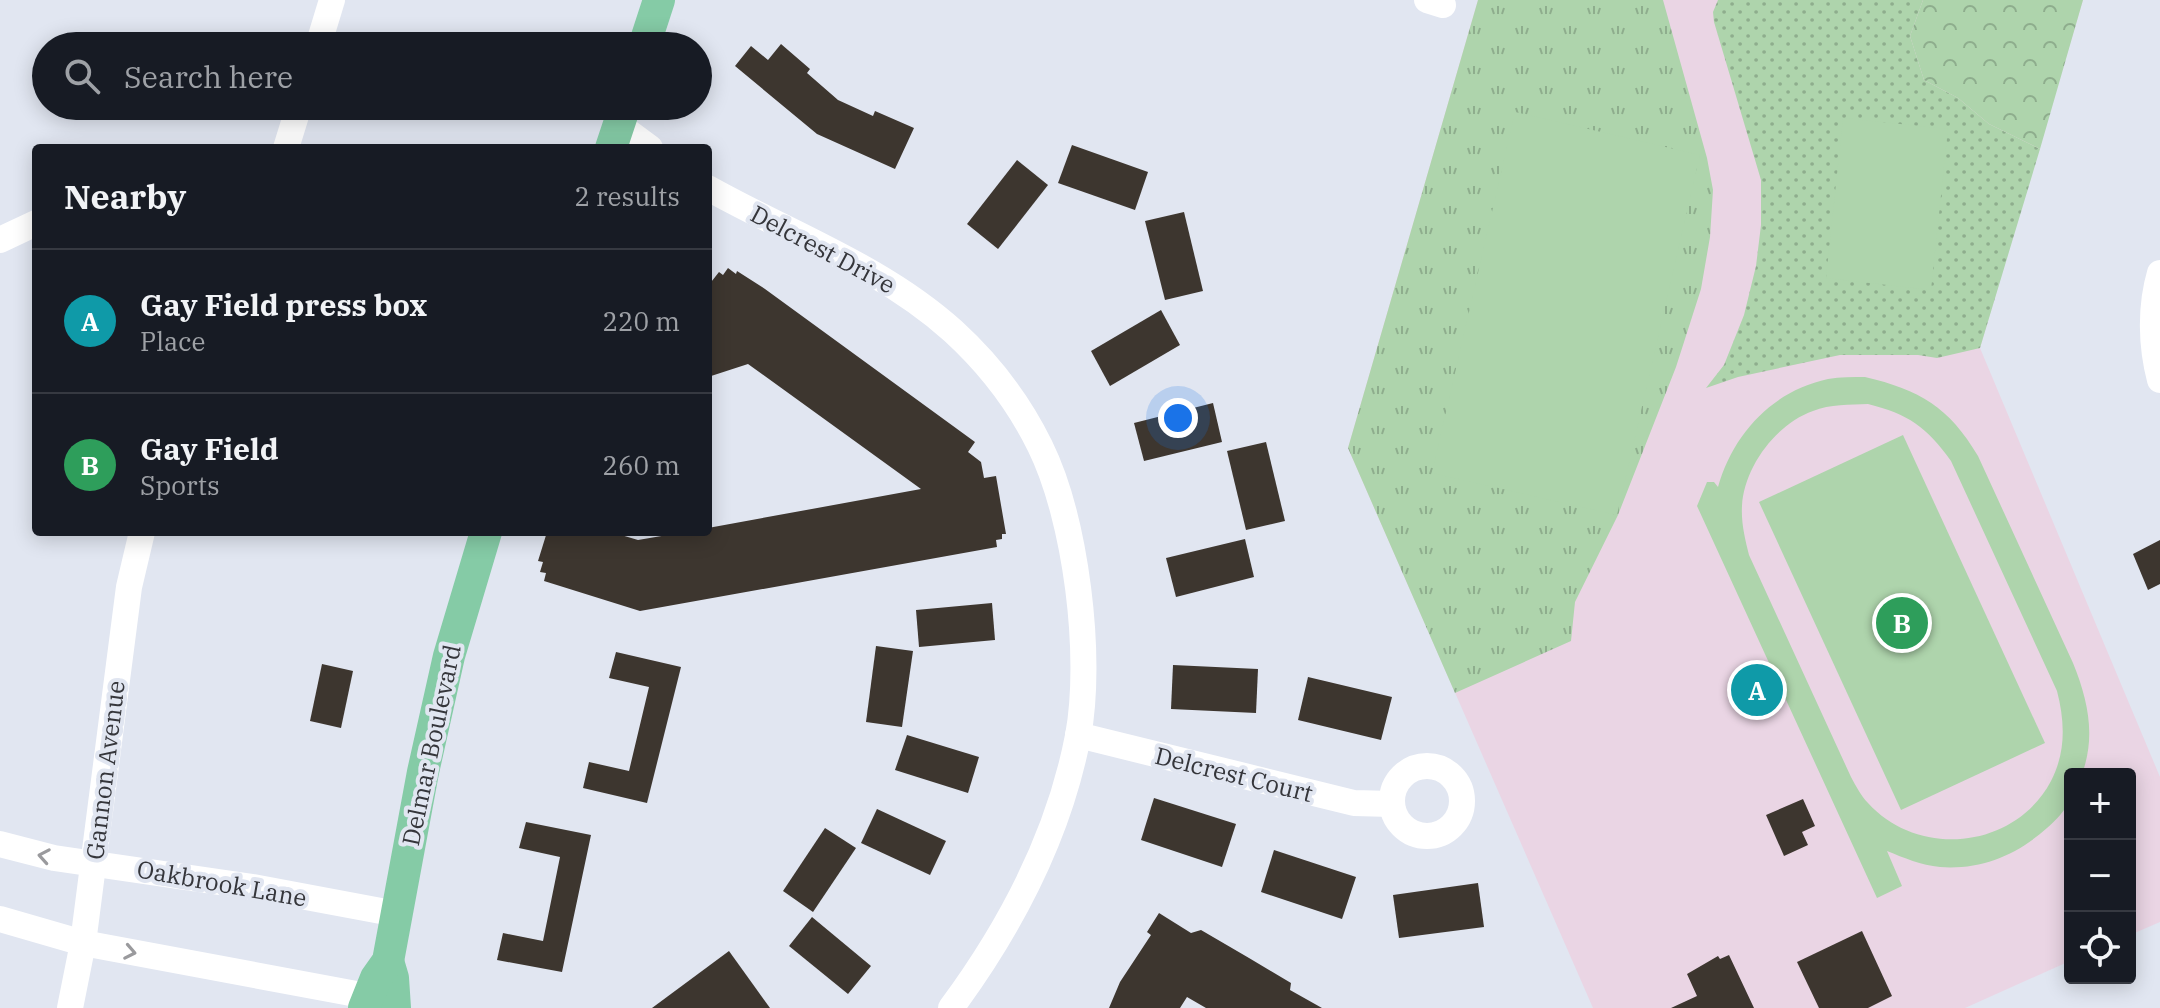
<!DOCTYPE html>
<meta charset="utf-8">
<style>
body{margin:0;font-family:"IBM Plex Serif",serif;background:#242831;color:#f1f3f6}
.controls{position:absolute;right:24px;bottom:24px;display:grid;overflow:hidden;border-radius:8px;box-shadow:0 4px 20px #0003}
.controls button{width:72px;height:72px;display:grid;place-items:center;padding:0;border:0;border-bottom:2px solid #363941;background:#171b24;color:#f1f3f6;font:40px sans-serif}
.you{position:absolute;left:1178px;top:418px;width:28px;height:28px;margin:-20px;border:6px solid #fff;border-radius:50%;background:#1a73e8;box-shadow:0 0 0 12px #1a73e833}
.badge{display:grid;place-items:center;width:52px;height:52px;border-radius:50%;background:#db2777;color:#fff;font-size:26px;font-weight:700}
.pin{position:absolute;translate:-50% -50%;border:4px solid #fff;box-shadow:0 2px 8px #0006}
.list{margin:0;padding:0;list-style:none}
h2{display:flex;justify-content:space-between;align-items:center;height:104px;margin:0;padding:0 32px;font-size:34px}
h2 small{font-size:26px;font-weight:400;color:#9ea1a6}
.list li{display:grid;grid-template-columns:52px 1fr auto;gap:24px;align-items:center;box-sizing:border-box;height:144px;padding:0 32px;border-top:2px solid #363941}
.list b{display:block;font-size:30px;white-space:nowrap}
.list p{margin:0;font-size:26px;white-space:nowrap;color:#9ea1a6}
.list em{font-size:26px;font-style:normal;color:#9ea1a6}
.icon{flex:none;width:44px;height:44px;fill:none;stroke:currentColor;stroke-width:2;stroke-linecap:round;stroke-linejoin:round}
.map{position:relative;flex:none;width:2160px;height:1008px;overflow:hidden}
.search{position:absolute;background:#171b24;box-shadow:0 4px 20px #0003;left:32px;top:32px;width:680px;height:88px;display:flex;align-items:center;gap:20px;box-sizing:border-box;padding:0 28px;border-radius:44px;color:#9ea1a6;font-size:30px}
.panel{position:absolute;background:#171b24;box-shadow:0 4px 20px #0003;left:32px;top:144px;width:680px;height:392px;border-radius:8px}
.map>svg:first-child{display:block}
.education{fill:#ead5e4}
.grass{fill:url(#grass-dots)}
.forest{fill:url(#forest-crowns)}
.park{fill:url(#park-tufts)}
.pitch{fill:#aed4ac;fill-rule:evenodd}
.building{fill:#3d362f}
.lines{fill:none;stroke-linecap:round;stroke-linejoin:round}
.minor{stroke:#fff;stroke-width:26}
.major{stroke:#85cba6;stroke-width:32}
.oneway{stroke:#9a9a9d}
.labels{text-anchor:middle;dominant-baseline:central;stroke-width:8;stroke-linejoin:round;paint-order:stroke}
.street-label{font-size:24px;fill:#35363b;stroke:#e1e6f1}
</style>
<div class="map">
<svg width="2160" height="1008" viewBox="0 0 2160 1008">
<defs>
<pattern id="grass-dots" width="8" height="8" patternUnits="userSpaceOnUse" patternTransform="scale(2)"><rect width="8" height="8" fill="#aed4ac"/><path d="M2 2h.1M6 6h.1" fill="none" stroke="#8ead8d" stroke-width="1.8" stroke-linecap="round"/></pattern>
<pattern id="forest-crowns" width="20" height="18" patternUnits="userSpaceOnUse" patternTransform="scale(2)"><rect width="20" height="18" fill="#aed4ac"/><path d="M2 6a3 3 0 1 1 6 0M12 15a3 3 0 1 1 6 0" fill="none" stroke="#8ead8d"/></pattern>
<pattern id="park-tufts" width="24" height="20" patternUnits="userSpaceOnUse" patternTransform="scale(2)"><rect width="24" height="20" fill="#aed4ac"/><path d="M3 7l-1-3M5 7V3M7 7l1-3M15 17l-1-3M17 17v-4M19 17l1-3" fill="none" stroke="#8ead8d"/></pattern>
</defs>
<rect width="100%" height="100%" fill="#e1e6f1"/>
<polygon class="education" points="1478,0 2083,0 1980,348 2160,777 2160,922 2130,935 2130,774 2070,774 2070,961 1965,1008 1593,1008 1348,448"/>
<polygon class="grass" points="1718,0 1923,0 1910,36 1924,80 1958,98 1989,124 2040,149 1980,348 1937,358 1918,355 1840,355 1738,377 1706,388 1724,365 1744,315 1756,266 1761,225 1761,180 1714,22 1713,12"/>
<polygon class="forest" points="1923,0 2083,0 2040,149 1989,124 1958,98 1924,80 1910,36"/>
<polygon class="park" points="1478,0 1663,0 1707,158 1713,190 1710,237 1701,289 1676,367 1618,515 1575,602 1571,641 1455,693 1348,448"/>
<g class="pitch">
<polygon points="1515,112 1700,155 1617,515 1432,473"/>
<polygon points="1843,118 1948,129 1931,290 1826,278"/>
<path d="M1865,377C1920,390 1949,407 1978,456L2073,663C2088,700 2096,736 2082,774H2070C2070,782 2072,792 2070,799C2067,809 2055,821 2047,828C2017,855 1981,870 1940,867C1921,865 1904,858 1887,851L1902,886L1877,898L1697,506L1707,482H1714L1718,487C1733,434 1772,391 1828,379C1840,377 1853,377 1865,377ZM1868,404C1908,414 1927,427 1951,461L2057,691C2065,722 2066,752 2051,781C2015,849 1919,859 1868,803C1861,796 1856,786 1851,777L1749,555C1745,539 1741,523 1742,506C1744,467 1776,424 1813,411C1830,404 1850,405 1868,404Z"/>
<polygon points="1903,435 2045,743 1901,810 1759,502"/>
</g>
<g class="building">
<polygon points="781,44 810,69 807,73 838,100 873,116 875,111 914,128 895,169 817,134 735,66 751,46 768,60"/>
<polygon points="1072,145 1148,172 1135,210 1058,183"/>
<polygon points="1017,160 1048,185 998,249 967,224"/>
<polygon points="1184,212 1203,291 1165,300 1145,221"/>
<polygon points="728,268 736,274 737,271 765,289 975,442 968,452 981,462 984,478 996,476 1006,534 1002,534 1002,539 996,540 997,547 640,611 544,581 546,573 540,572 543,562 538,561 547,532 611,532 638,540 685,532 708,532 708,528 921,489 748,364 708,377 708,286 719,272 723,275"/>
<polygon points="1161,310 1180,345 1110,386 1091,351"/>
<polygon points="1213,403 1222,442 1144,461 1134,423"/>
<polygon points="1266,442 1285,521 1246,530 1227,451"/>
<polygon points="1245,539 1254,577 1176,597 1166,558"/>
<polygon points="2160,540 2160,584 2148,590 2133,554"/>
<polygon points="992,603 995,640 919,647 916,610"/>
<polygon points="876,646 913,651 902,727 866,722"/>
<polygon points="616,652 681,667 647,803 583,788 589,762 629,771 649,687 609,678"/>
<polygon points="322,664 353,671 341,728 310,721"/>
<polygon points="1173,665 1258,669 1256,713 1171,709"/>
<polygon points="1308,677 1392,697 1381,740 1298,720"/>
<polygon points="907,735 979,757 968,793 895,770"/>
<polygon points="1154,798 1236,824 1222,867 1141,840"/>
<polygon points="1803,799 1815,826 1802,832 1808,845 1784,856 1766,815"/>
<polygon points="877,809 946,841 930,875 861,843"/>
<polygon points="526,822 591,835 562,972 497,960 503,933 543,941 560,857 519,848"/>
<polygon points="825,828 856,848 813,912 783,891"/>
<polygon points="1274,850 1356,877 1342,919 1261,892"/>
<polygon points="1478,883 1484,927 1399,938 1393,895"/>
<polygon points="1159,913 1191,933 1201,930 1249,958 1291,983 1290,990 1322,1008 1206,1008 1187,997 1180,1008 1109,1008 1120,982 1151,935 1147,932"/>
<polygon points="812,917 871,966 848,994 789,946"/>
<polygon points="1862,931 1892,996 1868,1008 1819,1008 1797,962"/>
<polygon points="729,951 770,1008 652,1008"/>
<polygon points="1729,955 1754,1008 1671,1008 1697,996 1687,974 1718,956 1720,959"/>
</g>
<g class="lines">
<g class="minor">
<polyline points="1427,0 1443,5"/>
<polyline points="318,46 332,0"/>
<polyline points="619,125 650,148"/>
<polyline points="286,148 299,106"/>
<path d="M708,188C790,234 882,267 953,331C988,363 1019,403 1040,446C1076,519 1093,656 1078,736C1059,835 1010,928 951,1008"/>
<polyline points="0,240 36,223"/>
<path d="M2160,273C2150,307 2151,346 2160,380"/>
<polyline points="1078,735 1354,803 1392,804"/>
<circle cx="1427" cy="801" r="35"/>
<polyline points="0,844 54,858 253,887 397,914"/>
<polyline points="0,919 83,943 367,996"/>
<polyline points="70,1008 83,943 129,587 142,532"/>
</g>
<g class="major">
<polyline points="644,46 659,0"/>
<polyline points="611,148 625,106"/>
<polyline points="388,961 393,978 395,1008"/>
<polyline points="364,1008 376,978 388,961 423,772 449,656 486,532"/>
</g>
</g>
<defs><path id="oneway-chevron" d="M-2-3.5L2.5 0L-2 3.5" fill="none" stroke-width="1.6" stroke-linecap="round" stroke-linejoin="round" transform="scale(2)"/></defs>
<g class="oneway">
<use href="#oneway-chevron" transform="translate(44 856) rotate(-170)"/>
<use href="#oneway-chevron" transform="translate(130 952) rotate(11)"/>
</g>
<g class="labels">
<g class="street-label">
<text transform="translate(823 249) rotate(28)">Delcrest Drive</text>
<text transform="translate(431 745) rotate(-78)">Delmar Boulevard</text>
<text transform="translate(105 770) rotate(-83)">Gannon Avenue</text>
<text transform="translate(1234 774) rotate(14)">Delcrest Court</text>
<text transform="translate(222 883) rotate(10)">Oakbrook Lane</text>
</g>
</g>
</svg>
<div class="controls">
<button>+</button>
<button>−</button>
<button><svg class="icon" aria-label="locate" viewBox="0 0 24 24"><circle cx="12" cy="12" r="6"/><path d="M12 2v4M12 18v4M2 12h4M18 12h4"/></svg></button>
</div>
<div class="you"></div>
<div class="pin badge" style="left:1757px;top:690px;background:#0f9aa8">A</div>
<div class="pin badge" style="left:1902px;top:623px;background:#2e9e5b">B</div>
<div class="search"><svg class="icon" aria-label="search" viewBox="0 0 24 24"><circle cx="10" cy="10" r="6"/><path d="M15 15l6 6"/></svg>Search here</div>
<section class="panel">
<h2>Nearby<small>2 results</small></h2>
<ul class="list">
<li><span class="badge" style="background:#0f9aa8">A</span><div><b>Gay Field press box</b><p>Place</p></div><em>220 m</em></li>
<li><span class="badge" style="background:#2e9e5b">B</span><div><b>Gay Field</b><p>Sports</p></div><em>260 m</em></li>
</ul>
</section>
</div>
